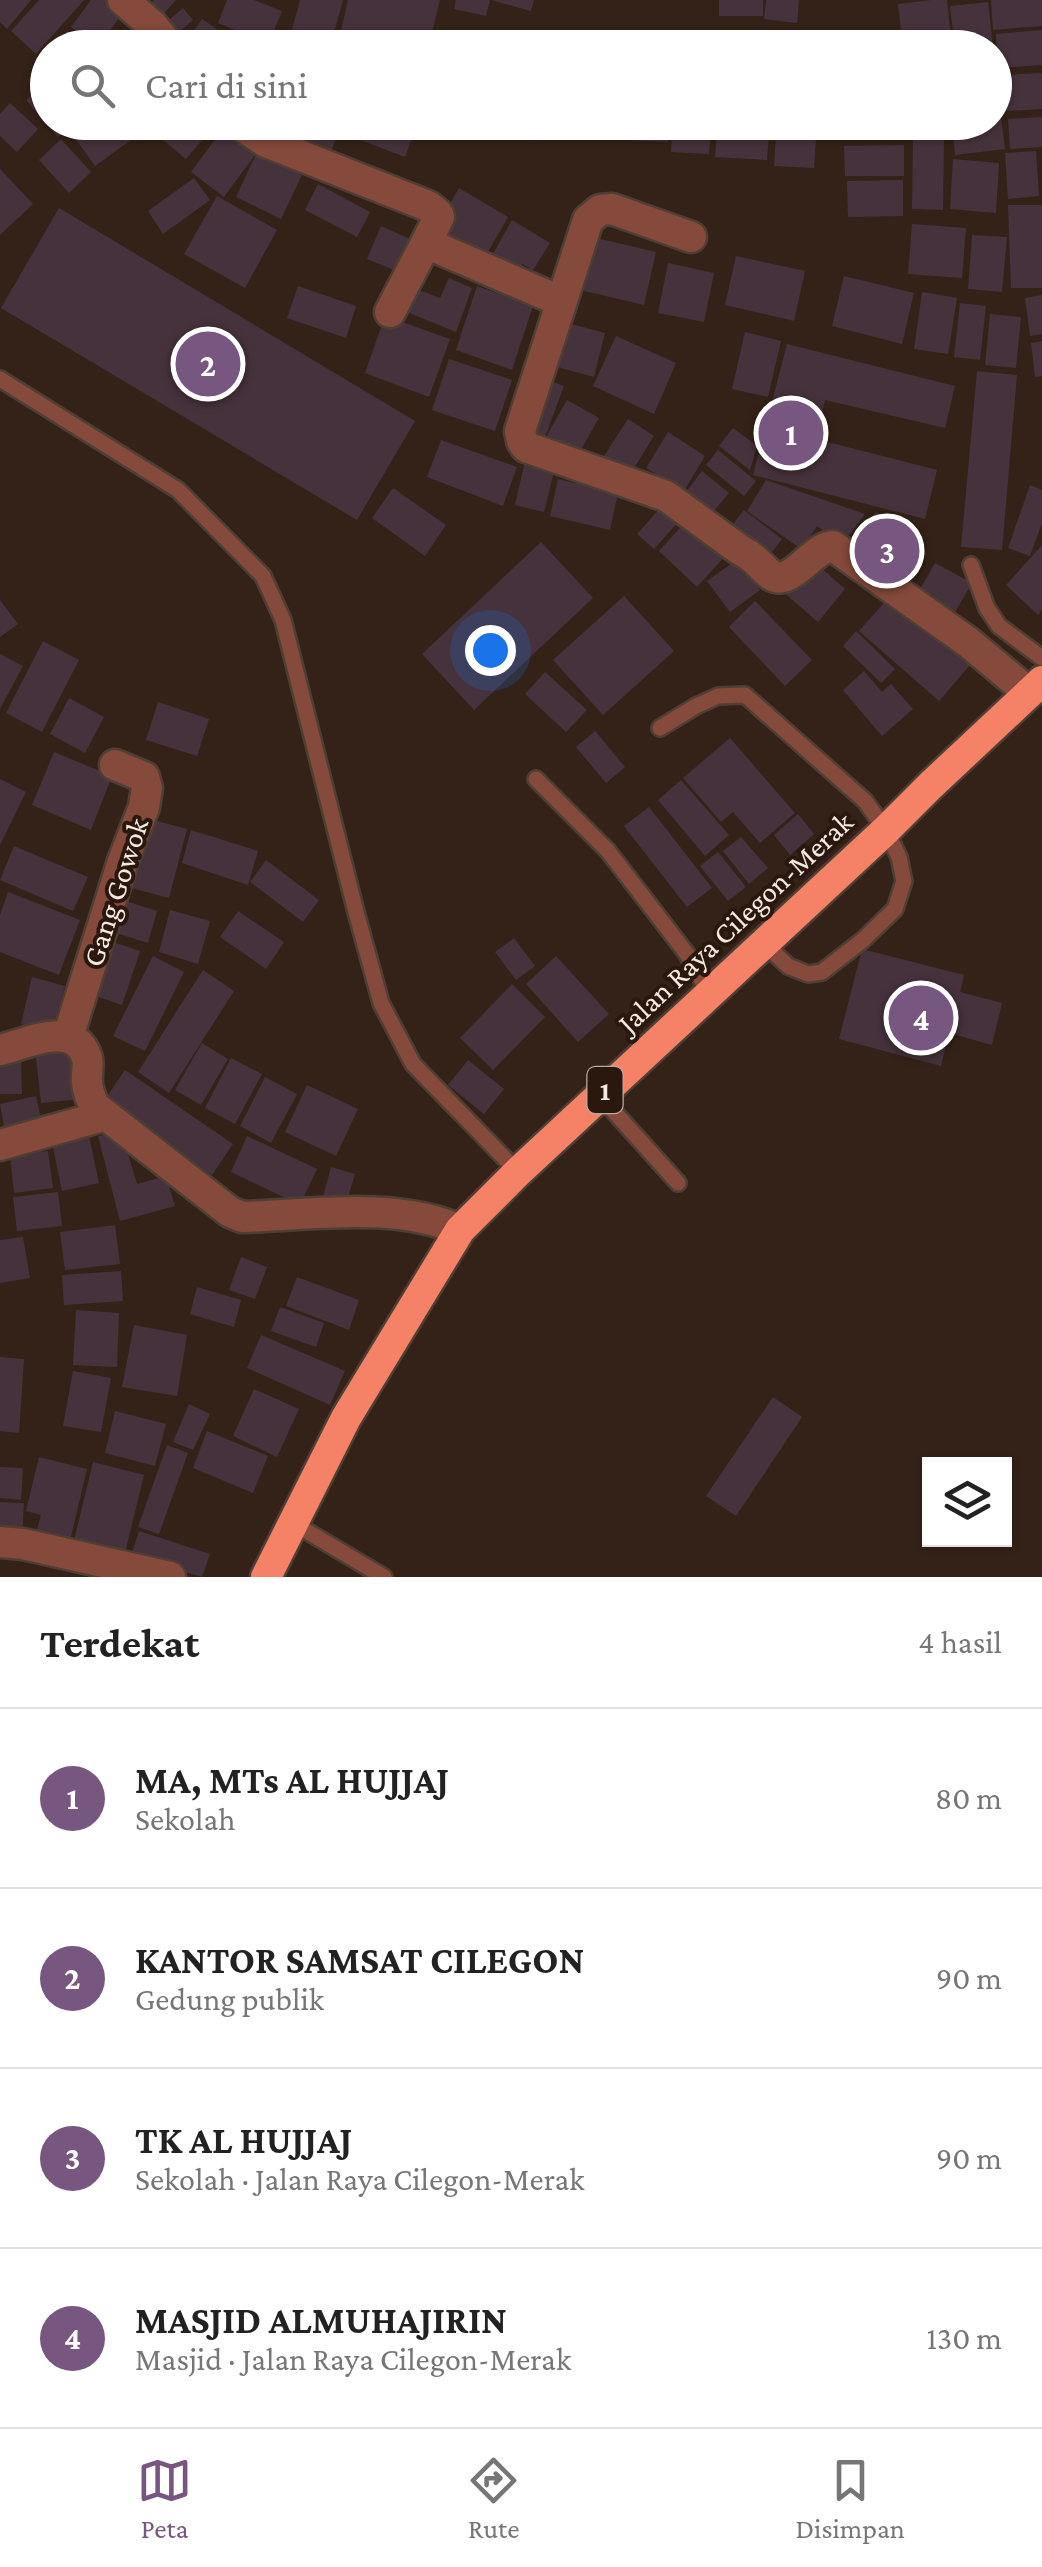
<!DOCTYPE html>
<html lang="id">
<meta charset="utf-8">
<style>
body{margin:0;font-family:"Crimson Pro",serif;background:#f6f6f6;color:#222}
.controls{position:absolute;right:30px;bottom:30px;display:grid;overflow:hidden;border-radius:0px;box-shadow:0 2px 8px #0004}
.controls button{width:90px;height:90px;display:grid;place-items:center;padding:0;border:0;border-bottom:2px solid #e0e0e0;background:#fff;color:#222;font:50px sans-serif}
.you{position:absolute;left:490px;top:650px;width:35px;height:35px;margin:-25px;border:8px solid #fff;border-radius:50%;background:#1a73e8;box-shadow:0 0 0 15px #1a73e833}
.badge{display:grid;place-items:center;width:65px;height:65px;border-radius:50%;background:#775780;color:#fff;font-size:32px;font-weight:700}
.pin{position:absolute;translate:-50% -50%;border:5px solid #fff;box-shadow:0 2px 10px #0006}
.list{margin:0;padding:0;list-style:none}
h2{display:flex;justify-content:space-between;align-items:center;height:130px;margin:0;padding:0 40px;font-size:42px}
h2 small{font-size:32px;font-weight:400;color:#767676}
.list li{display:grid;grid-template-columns:65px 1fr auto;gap:30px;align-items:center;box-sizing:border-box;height:180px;padding:0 40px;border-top:2px solid #e0e0e0}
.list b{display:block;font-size:38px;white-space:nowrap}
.list p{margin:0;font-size:32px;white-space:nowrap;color:#767676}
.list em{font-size:32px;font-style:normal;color:#767676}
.icon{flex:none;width:55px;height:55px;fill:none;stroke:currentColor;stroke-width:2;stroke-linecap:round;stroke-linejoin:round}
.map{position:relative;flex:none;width:1042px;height:1577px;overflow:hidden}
.search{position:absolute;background:#fff;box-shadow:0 2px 8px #0004;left:30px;right:30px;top:30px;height:110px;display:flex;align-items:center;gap:25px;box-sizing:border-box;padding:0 35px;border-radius:55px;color:#767676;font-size:38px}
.sheet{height:850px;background:#fff}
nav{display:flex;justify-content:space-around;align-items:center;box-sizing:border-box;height:140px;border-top:2px solid #e0e0e0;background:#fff;font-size:28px;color:#767676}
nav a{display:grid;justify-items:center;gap:5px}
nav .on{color:#775780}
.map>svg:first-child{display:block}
.building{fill:#46323c}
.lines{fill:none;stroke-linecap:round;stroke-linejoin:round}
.lane-casing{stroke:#4f3e34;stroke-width:20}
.street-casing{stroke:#4f3e34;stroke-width:35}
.highway-casing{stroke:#4f3e34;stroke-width:35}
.lane{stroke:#854a3c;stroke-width:15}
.street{stroke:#854a3c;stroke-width:30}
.highway{stroke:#f58266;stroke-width:30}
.labels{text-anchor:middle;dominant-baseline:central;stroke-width:8;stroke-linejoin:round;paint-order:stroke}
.shield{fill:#2a180e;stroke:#b8aaa2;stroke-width:2.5}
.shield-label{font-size:28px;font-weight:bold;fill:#f5e9e2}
.street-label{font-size:30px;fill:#f5e9e2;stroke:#2a180e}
</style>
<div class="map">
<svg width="1042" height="1577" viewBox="0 0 1042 1577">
<rect width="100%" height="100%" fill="#342218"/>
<g class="building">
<polygon points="0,0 31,0 7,29 0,22"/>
<polygon points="39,0 84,0 36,54 11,31"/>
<polygon points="91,0 107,0 123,13 97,47 71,27"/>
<polygon points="154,0 176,0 156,22 144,11"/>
<polygon points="227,0 254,0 282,11 269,43 281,48 245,48 249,36 218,23"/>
<polygon points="300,0 343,0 330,48 287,48"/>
<polygon points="348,0 440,0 428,48 337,48"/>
<polygon points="456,0 490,0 486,16 454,9"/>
<polygon points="491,0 534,0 531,11"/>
<rect x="719" y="0" width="44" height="16"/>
<polygon points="766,0 799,0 797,23 764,19"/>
<polygon points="931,0 947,0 952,48 903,48 898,4"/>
<polygon points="991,0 1042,0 1042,26 993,30"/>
<polygon points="988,2 993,48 955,48 950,6"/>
<polygon points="183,8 193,20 171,39 160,28"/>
<polygon points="202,19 235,42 232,48 182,48"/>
<polygon points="139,24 160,48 113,48"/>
<polygon points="1042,30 1042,65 998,68 996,34"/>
<polygon points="458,32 497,45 497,48 453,48"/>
<polygon points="1042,73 1042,109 1006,111 1003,75"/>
<polygon points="48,81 48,122 75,122 58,137 26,100"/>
<polygon points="10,103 38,129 17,152 0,136 0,114"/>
<polygon points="994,117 1001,117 1005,149 955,155 952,122 994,122"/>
<polygon points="1042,117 1042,147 1010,149 1008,119"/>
<polygon points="90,122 130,122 139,134 95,166 73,135"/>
<polygon points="176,122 217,122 186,159 162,139"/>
<polygon points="264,122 295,122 290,136 263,126"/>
<polygon points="308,122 342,122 326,165 296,153"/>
<polygon points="355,122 418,122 405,157 350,136"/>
<polygon points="511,122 543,122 537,141 508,131"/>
<polygon points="631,122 669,122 668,142 630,140"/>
<polygon points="673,122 711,122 709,154 671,152"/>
<polygon points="715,122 767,122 766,131 715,127"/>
<polygon points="830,122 868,122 869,130 831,134"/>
<polygon points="227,123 260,148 224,197 191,172"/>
<polygon points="717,130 769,133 767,160 715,157"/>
<polygon points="776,136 816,138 814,168 774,166"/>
<polygon points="913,137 944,138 943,210 912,209"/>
<polygon points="61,139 91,172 69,193 39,160"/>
<polygon points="904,145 904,176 845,176 844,146"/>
<polygon points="1036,151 1039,196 1008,199 1005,153"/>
<polygon points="256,154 302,175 281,219 236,197"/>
<polygon points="953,159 999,163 996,213 950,209"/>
<polygon points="0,169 33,204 0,235"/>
<polygon points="194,178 210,200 163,234 148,211"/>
<polygon points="903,180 903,216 848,217 847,181"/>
<polygon points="318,184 370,212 357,237 305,210"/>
<polygon points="459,188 508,217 485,257 436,228"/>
<polygon points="217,196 277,230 245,288 184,254"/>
<polygon points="1008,205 1042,205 1042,288 1011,288"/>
<polygon points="59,208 415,421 357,520 1,308"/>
<polygon points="512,220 550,243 533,270 522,264 515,276 489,261"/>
<polygon points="912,224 966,228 962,278 908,274"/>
<polygon points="381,226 417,242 404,274 367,259"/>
<polygon points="972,235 1007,237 1002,292 968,289"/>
<polygon points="592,237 656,252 644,305 580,290"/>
<polygon points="736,256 805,271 794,321 725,305"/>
<polygon points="668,263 714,273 704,322 658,313"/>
<polygon points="844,276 914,293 902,344 832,326"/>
<polygon points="449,278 472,288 456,332 397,308 406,285 440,298"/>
<polygon points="298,286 356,306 346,338 287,318"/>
<polygon points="477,286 533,306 512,370 456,350"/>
<polygon points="922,292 957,298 948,354 914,349"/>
<polygon points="1042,295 1042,334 1030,336 1025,298"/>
<polygon points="960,303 986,306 980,360 954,357"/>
<polygon points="990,314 1021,317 1016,368 985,365"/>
<polygon points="385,316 450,339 429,397 365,373"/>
<polygon points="557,320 605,333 594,377 546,364"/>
<polygon points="745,332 781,341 768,397 732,389"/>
<polygon points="616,336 676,363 654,414 593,386"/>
<polygon points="1042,341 1042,376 1035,377 1031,343"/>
<polygon points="787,344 955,386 945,428 825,400 816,439 937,470 925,519 753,475"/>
<polygon points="449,359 512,380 495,431 432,410"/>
<polygon points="977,371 1017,375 1002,550 961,547"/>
<polygon points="543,378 564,386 545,437 523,429"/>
<polygon points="567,400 599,418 579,453 547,435"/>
<polygon points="628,419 654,436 629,476 602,459"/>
<polygon points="733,428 757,446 750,470 719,446"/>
<polygon points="668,432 705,456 684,491 646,468"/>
<polygon points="441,440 517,467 503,506 427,477"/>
<polygon points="718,450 756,481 744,496 706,465"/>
<polygon points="525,461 555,468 544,512 515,505"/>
<polygon points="702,471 729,493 712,513 686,492"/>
<polygon points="558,479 618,493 610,530 550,516"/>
<polygon points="766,480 865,514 842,545 817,526 801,549 747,511"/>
<polygon points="1030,485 1042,490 1042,523 1030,556 1008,548"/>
<polygon points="393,488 446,525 425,556 372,518"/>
<polygon points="663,505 680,520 654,549 637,534"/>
<polygon points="744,510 782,539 767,559 728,530"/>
<polygon points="876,512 927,554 898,590 848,548"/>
<polygon points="689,518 727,554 697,587 659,551"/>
<polygon points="541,542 593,598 474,710 422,654"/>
<polygon points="1042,545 1042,610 1038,615 1006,585"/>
<polygon points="810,558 845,589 818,622 782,591"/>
<polygon points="738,559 760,590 730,612 707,581"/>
<polygon points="935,563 972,583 955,612 919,591"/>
<polygon points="891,595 970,665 939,701 859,631"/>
<polygon points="624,596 674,651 603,715 553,660"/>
<polygon points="0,600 18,624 0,637"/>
<polygon points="755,601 812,660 785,686 729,627"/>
<polygon points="856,631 895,669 881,683 843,646"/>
<polygon points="43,641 79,660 42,732 6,713"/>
<polygon points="0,654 23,666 0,709"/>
<polygon points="864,671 882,692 891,684 913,709 882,736 843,690"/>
<polygon points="545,672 587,710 566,732 525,694"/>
<polygon points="69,698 104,717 85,753 50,734"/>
<polygon points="158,702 209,719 197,756 146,740"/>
<polygon points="595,731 625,767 606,783 576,747"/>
<polygon points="730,738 795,813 760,843 733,812 721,822 683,778"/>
<polygon points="54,752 112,776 91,830 32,805"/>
<polygon points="0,779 26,792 0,845"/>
<polygon points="681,780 729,835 705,856 658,800"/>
<polygon points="649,807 712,888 687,907 624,826"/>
<polygon points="798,814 814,834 790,855 774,835"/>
<polygon points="142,817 187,829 169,898 124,886"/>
<polygon points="191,830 258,851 248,885 182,863"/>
<polygon points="741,837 768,868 749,884 723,851"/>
<polygon points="14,846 88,877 73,911 0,880"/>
<polygon points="718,852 746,887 728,901 700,866"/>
<polygon points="266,860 319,900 303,922 250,882"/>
<polygon points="8,892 80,920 59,975 0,952 0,915"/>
<polygon points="116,898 157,911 148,943 106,930"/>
<polygon points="170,910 210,921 198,964 159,952"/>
<polygon points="238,911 284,942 266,969 220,937"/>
<polygon points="514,938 535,966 516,980 495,952"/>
<polygon points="104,939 140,951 122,1005 87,993"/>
<polygon points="862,949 964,975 960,992 1002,1003 992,1045 949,1033 941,1066 839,1039"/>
<polygon points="153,956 184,972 145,1051 113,1036"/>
<polygon points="556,956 609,1014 578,1042 526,984"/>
<polygon points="203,970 234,991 169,1093 138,1072"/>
<polygon points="32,977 65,986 52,1032 21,1024"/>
<polygon points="512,984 545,1017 493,1070 460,1038"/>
<polygon points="202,1043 228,1059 201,1105 175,1090"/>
<polygon points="74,1044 80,1099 41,1103 35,1048"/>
<polygon points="21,1057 22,1094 0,1094 0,1058"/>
<polygon points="231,1058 262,1074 235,1124 205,1108"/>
<polygon points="468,1060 504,1089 484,1114 448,1085"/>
<polygon points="125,1070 233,1144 212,1175 104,1101"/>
<polygon points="265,1077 297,1094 271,1143 240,1126"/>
<polygon points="307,1085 358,1109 336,1156 285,1132"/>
<polygon points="36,1096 42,1124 5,1132 0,1104"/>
<polygon points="121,1131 137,1184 166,1176 175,1206 120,1221 98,1136"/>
<polygon points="89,1136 99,1183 62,1191 52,1143"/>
<polygon points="247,1136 317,1169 300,1205 231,1172"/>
<polygon points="48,1151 53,1188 14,1193 10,1155"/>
<polygon points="331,1167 355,1174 346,1204 323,1197"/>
<polygon points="58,1192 62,1226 17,1231 13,1197"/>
<polygon points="115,1225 120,1264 65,1270 60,1232"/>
<polygon points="23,1237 30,1278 0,1283 0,1240"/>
<polygon points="241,1257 267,1267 255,1299 229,1290"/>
<polygon points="121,1271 123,1301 64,1305 62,1275"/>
<polygon points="297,1277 359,1300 349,1330 286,1306"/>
<polygon points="197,1287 241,1300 234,1327 190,1314"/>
<polygon points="280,1307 324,1323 316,1347 271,1331"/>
<polygon points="76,1310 119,1313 117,1367 73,1365"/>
<polygon points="134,1325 187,1335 177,1396 122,1387"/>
<polygon points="261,1335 345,1371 330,1405 247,1368"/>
<polygon points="0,1357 24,1359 19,1433 0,1431"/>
<polygon points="73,1371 111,1378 101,1432 63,1426"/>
<polygon points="254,1389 299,1409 277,1457 233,1436"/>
<polygon points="773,1397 802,1417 736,1516 706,1496"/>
<polygon points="189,1404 210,1414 193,1450 173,1442"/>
<polygon points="115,1411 166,1424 155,1466 105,1453"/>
<polygon points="207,1431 268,1456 253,1493 193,1468"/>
<polygon points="167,1445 188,1453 159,1534 138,1527"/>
<polygon points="39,1457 87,1469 69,1545 35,1537 41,1515 26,1511"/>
<polygon points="93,1462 144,1475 123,1561 72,1549"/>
<polygon points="0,1467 23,1468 21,1500 0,1498"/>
<polygon points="0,1502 24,1503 22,1539 0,1537"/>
<polygon points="139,1531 210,1554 202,1577 131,1556"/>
</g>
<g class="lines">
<g class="lane-casing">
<g id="lane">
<polyline points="0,379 178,490 263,576 283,620 356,912 381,1003 413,1064 518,1172"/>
<polyline points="971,565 987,608 999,626 1042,658"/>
<polyline points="660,728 696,706 718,696 745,695 865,801 886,830 899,857 904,881 895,909 863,940 822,972 808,974 788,966 764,943"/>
<polyline points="536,779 608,851 687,954 709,993"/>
<polyline points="600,1096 678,1183"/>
<polyline points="293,1523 384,1577"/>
</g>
</g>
<g class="street-casing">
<g id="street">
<polyline points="123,0 152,25 171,48"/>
<polyline points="236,122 266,142 428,206 438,214 439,217 426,243 560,301"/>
<path d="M691,237L612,209L600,210L588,220L520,431L522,441L526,447L666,496L740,550C757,558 759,566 771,575C791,588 812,547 833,546L968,642L1029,693"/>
<polyline points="390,312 426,243"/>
<polyline points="68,1037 123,861 144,807 147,788 144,777 115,765"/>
<path d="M0,1050C27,1044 74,1018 87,1058C89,1065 86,1074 87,1082C87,1090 91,1098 94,1106L230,1212L242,1217C311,1215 396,1201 460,1230"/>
<polyline points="0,1145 106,1115"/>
<polyline points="0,1542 23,1544 170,1577"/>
</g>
</g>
<g class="highway-casing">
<polyline id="highway" points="266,1577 346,1418 460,1230 518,1172 886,830 931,785 1042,681"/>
</g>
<use href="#lane" class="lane"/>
<use href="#street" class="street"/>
<use href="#highway" class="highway"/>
</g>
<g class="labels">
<rect class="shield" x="587.5" y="1067" width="35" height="46" rx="8"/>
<g class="shield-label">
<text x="605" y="1090">1</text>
</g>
<g class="street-label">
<text transform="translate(115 892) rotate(-72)">Gang Gowok</text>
<text transform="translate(735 922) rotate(-43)">Jalan Raya Cilegon-Merak</text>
</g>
</g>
</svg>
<div class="controls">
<button><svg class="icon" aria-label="layers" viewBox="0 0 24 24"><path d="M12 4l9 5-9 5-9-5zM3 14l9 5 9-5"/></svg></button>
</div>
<div class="you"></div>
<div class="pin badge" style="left:791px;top:433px">1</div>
<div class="pin badge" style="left:208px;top:364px">2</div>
<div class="pin badge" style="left:887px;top:551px">3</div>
<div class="pin badge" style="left:921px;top:1018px">4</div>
<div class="search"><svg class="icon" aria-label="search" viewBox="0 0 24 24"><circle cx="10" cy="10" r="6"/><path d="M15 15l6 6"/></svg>Cari di sini</div>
</div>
<section class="sheet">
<h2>Terdekat<small>4 hasil</small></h2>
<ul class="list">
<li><span class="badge">1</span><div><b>MA, MTs AL HUJJAJ</b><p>Sekolah</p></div><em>80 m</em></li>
<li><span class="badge">2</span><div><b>KANTOR SAMSAT CILEGON</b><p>Gedung publik</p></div><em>90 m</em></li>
<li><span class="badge">3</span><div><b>TK AL HUJJAJ</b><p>Sekolah · Jalan Raya Cilegon-Merak</p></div><em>90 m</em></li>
<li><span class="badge">4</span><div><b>MASJID ALMUHAJIRIN</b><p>Masjid · Jalan Raya Cilegon-Merak</p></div><em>130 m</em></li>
</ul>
</section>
<nav>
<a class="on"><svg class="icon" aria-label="map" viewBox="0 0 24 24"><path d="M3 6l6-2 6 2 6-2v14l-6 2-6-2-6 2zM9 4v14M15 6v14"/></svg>Peta</a>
<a><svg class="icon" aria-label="directions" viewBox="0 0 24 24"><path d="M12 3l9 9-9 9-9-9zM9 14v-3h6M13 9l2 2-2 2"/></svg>Rute</a>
<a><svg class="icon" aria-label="saved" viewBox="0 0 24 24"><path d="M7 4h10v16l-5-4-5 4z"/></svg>Disimpan</a>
</nav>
